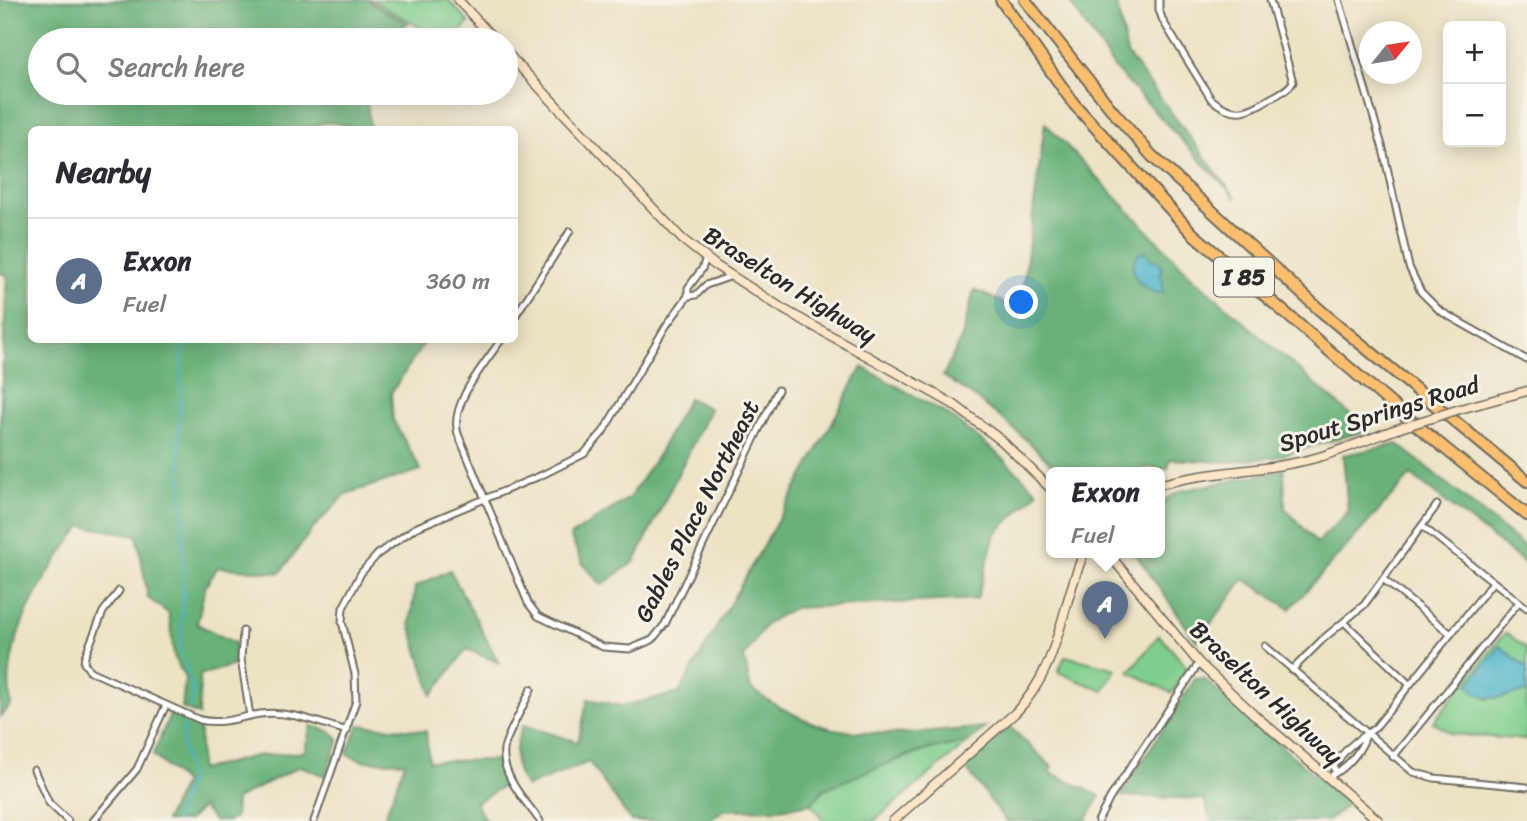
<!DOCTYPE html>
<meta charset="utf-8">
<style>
body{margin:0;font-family:Sriracha,sans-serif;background:#f2f2f3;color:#2b2b33}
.controls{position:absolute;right:21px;top:21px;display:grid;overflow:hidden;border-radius:10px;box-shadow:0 4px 18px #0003}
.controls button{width:63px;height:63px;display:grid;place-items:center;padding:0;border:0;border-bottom:2px solid #e1e1e2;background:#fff;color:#2b2b33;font:35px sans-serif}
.compass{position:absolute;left:1359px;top:21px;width:63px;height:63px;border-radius:50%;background:#fff;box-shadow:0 4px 18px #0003;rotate:60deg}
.you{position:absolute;left:1022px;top:303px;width:24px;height:24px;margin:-18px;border:5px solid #fff;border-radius:50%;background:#1a73e8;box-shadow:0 0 0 10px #1a73e833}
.badge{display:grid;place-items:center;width:46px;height:46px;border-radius:50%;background:#c8321e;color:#fff;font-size:23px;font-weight:700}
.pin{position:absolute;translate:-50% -58px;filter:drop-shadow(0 2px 4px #0008)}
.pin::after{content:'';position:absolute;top:37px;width:24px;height:21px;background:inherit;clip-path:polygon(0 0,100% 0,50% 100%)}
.popup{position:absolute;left:1046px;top:467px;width:119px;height:91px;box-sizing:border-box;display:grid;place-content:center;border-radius:10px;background:#fff;filter:drop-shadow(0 2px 5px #0005);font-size:23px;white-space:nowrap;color:#7c7c81}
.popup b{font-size:26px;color:#2b2b33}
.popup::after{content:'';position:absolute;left:50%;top:100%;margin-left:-14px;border:14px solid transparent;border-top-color:#fff}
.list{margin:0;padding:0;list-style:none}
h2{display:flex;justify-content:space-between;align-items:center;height:91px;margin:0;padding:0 28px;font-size:30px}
h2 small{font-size:23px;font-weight:400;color:#7c7c81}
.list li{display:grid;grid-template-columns:46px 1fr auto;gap:21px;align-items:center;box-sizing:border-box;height:126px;padding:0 28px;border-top:2px solid #e1e1e2}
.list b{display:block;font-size:26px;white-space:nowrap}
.list p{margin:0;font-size:23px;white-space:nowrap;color:#7c7c81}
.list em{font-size:23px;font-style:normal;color:#7c7c81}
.icon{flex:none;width:38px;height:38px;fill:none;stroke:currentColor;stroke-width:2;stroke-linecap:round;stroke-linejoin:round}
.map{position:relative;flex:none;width:1527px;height:821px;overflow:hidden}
.search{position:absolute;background:#fff;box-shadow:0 4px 18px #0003;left:28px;top:28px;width:490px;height:77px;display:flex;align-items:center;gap:18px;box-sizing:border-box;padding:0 24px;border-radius:38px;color:#7c7c81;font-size:26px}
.panel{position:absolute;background:#fff;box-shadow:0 4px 18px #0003;left:28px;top:126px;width:490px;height:217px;border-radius:10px}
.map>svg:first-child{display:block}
.green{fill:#7fce8d;stroke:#557c5c;stroke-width:2}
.forest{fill:#67b178;stroke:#496e52;stroke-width:2}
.water{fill:#49b2c8;stroke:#3a6e7a;stroke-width:2}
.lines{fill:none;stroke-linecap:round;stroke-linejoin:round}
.stream{stroke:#49b2c8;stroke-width:2}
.street-casing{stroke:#6f6b61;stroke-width:9}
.secondary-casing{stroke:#6f6b61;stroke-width:11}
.highway-casing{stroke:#6f6b61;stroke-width:14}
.street{stroke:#fff;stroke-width:5}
.secondary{stroke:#fde5c5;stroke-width:8}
.highway{stroke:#fabe6e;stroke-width:10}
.secondary-bridge-casing{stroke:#6f6b61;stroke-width:11;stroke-linecap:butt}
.secondary-bridge{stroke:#fde5c5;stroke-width:8}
.labels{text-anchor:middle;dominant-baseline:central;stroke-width:6;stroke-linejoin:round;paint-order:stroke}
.shield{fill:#f7f3e8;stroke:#686764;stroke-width:2}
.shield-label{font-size:23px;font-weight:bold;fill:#2b2b2b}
.street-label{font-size:24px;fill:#2b2b2b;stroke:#f7f3e8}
</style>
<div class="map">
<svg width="1527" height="821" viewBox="0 0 1527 821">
<rect width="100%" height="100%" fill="#f7f3e8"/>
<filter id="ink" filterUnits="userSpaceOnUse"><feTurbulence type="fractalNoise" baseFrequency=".0143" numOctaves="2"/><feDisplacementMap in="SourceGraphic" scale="14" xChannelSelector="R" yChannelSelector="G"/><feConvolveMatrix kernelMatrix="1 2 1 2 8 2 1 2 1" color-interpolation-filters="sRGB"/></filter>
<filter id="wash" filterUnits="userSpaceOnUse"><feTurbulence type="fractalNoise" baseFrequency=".00686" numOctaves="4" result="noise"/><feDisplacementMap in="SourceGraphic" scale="28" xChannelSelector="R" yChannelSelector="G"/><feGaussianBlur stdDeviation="1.57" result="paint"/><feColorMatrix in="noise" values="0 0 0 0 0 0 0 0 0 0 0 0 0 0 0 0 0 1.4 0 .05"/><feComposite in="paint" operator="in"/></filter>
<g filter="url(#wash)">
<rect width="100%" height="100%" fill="#ece3c5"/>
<g class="green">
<polygon points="372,0 449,0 469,23 451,40 443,40"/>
<polygon points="1507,633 1527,649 1527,668 1500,647 1486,699 1527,692 1527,740 1452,734 1433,722 1503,635"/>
<polygon points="1159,635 1187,667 1172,693 1129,672"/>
<polygon points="1065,656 1109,667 1116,669 1103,691 1058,672"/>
<polygon points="967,743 874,821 824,821 811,804 823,789 858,774 933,748"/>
</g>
<g class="forest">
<path d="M0,0H370V2L408,23L381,40H40V93H366L370,129H353V127C337,123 323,118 309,130H32V340H426L391,393L393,420L421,470L346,494L314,527L280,573L218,567L205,587L197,624L235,643L234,665L200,675L199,715L182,708L185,678L174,656L169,614L148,598L137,535L82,526C44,574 0,641 11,705L0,717V424L7,275L0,273Z"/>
<polygon points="1068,0 1116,0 1127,54 1236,198 1116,70"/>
<path d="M1045,123L1191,276L1368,430L1276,457L1226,462L1170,459L1168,469L1147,467L1137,473H1061C1025,437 986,403 943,376L962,337L974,290L1020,310Z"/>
<path d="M862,367L947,414L998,454L1038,492L995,534L977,599L794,608L767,623L744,657L751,689C772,704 808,724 834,729C884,738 936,732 986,727L967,743L933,748L906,756L824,789L811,804L779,809L723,810L709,821H631L589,762L526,787C510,766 514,748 523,725L578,742L588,699L622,706L679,693L806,471Z"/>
<polygon points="688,398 710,409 635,561 602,585 583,564 570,536 629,498 659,453"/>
<polygon points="1398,444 1527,549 1527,565 1411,475 1290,609 1244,579 1197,642 1135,553 1159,553 1159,504 1180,491 1284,470 1285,508 1317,543 1348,512 1343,455"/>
<polygon points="450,570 499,663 467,649 432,695 410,624 415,587"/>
<polygon points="1203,678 1348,804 1328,821 1211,821 1204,799 1120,796 1195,679"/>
<path d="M171,712L200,724V770L255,756L304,752L311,726C321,729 334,730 339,741L325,776L300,766L236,799L235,818L229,821H214L202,807L188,821H165L184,783L153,755Z"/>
<polygon points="359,725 426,731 429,761 500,760 502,771 508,783 475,803 486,821 383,821 405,762 363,761 346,754"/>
<polygon points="1009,726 1052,767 1049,772 1100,796 1086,821 1006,821 966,768"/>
</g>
<g class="water">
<path d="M1146,252L1152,260L1159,262L1162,270L1160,275L1163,279V293C1152,294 1134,282 1133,269C1132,264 1136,257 1139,253Z"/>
<path d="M1500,646L1527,668V692C1502,696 1486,707 1468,684Z"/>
</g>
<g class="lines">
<g class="stream">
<polyline points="95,129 95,130"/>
<polyline points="183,340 179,430 183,514 183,599 180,649 194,692 190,708"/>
<polyline points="175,821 190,777 182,744 184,724"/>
</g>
</g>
</g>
<g filter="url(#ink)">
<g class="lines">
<g class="street-casing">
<g id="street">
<path d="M1159,0V10L1163,21L1211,99C1234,118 1247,113 1271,98C1280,93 1288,90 1293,82L1270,0"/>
<polyline points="1339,0 1383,149 1409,267 1421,292 1440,311 1527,360"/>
<polyline points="688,296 696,295 706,285 732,276"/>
<polyline points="514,318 570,231"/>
<path d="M501,340C484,365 449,404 458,434L528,603L538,616L603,647L630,649L652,640L665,624L778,390"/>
<polyline points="1422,526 1527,608"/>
<polyline points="1383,579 1451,634"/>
<path d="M119,591L103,612L85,656L84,663L90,671L200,720C223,725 239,717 260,714C290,710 319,723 347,731"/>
<polyline points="1344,622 1410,685"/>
<polyline points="243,631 241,659 250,716"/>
<polyline points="1265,646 1413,772 1434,778 1527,787"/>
<polyline points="1292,670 1323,639 1364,605 1437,505"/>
<path d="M531,689C525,704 506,736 504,749C501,777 526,801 540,821"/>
<polyline points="1366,734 1375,728 1493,582"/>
<polyline points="1393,757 1519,602"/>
<polyline points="34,770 49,803 68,821"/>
<path d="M1329,778C1334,773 1338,772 1343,768C1353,760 1364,745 1366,734C1353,742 1342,753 1334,766L1335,771"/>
<polyline points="93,821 137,769 166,705"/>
<polyline points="314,821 356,701 355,674 342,622 343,608 361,573 378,554 415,528 542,475 584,454 603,432 666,326 688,296 688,288 702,269 706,258"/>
<polyline points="1098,821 1110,798 1199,663"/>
</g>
</g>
<g class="secondary-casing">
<g id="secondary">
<polyline points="458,0 495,40"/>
<polyline points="506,52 682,239 715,265 783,309 953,404 1002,441 1051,489"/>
<polyline points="1460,409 1527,391"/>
<path d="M1159,485C1211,470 1267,472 1319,457C1346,449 1373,437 1400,428"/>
<polyline points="1108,553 1199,663 1258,718 1379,821"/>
<path d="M893,821L1015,713C1060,668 1060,608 1084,553"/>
</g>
</g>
<g class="highway-casing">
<g id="highway">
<polyline points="1001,0 1074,104 1192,233 1410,420 1527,515"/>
<polyline points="1025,0 1111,109 1152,156 1321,311 1527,481"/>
</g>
</g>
<use href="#street" class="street"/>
<use href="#secondary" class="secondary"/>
<use href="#highway" class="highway"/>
<g class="secondary-bridge-casing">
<polyline id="secondary-bridge" points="1400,428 1460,409"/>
</g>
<use href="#secondary-bridge" class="secondary-bridge"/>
</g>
</g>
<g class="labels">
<rect class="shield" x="1214" y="257.5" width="60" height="39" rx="5"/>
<g class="shield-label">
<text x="1244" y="277">I 85</text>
</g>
<g class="street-label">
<text transform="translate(790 285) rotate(32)">Braselton Highway</text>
<text transform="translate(1379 414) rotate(-17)">Spout Springs Road</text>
<text transform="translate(697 511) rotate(-63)">Gables Place Northeast</text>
<text transform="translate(1266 693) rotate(43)">Braselton Highway</text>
</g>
</g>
</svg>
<div class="controls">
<button>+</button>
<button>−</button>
</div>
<svg class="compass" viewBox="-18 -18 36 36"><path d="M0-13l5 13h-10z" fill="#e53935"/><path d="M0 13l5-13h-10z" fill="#7c7c81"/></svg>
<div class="you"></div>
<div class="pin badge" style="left:1105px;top:639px;background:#5c6f8a">A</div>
<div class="popup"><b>Exxon</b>Fuel</div>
<div class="search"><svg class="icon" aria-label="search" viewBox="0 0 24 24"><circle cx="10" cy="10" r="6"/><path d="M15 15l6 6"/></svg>Search here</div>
<section class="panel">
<h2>Nearby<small></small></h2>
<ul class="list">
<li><span class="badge" style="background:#5c6f8a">A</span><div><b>Exxon</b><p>Fuel</p></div><em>360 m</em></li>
</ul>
</section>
</div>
